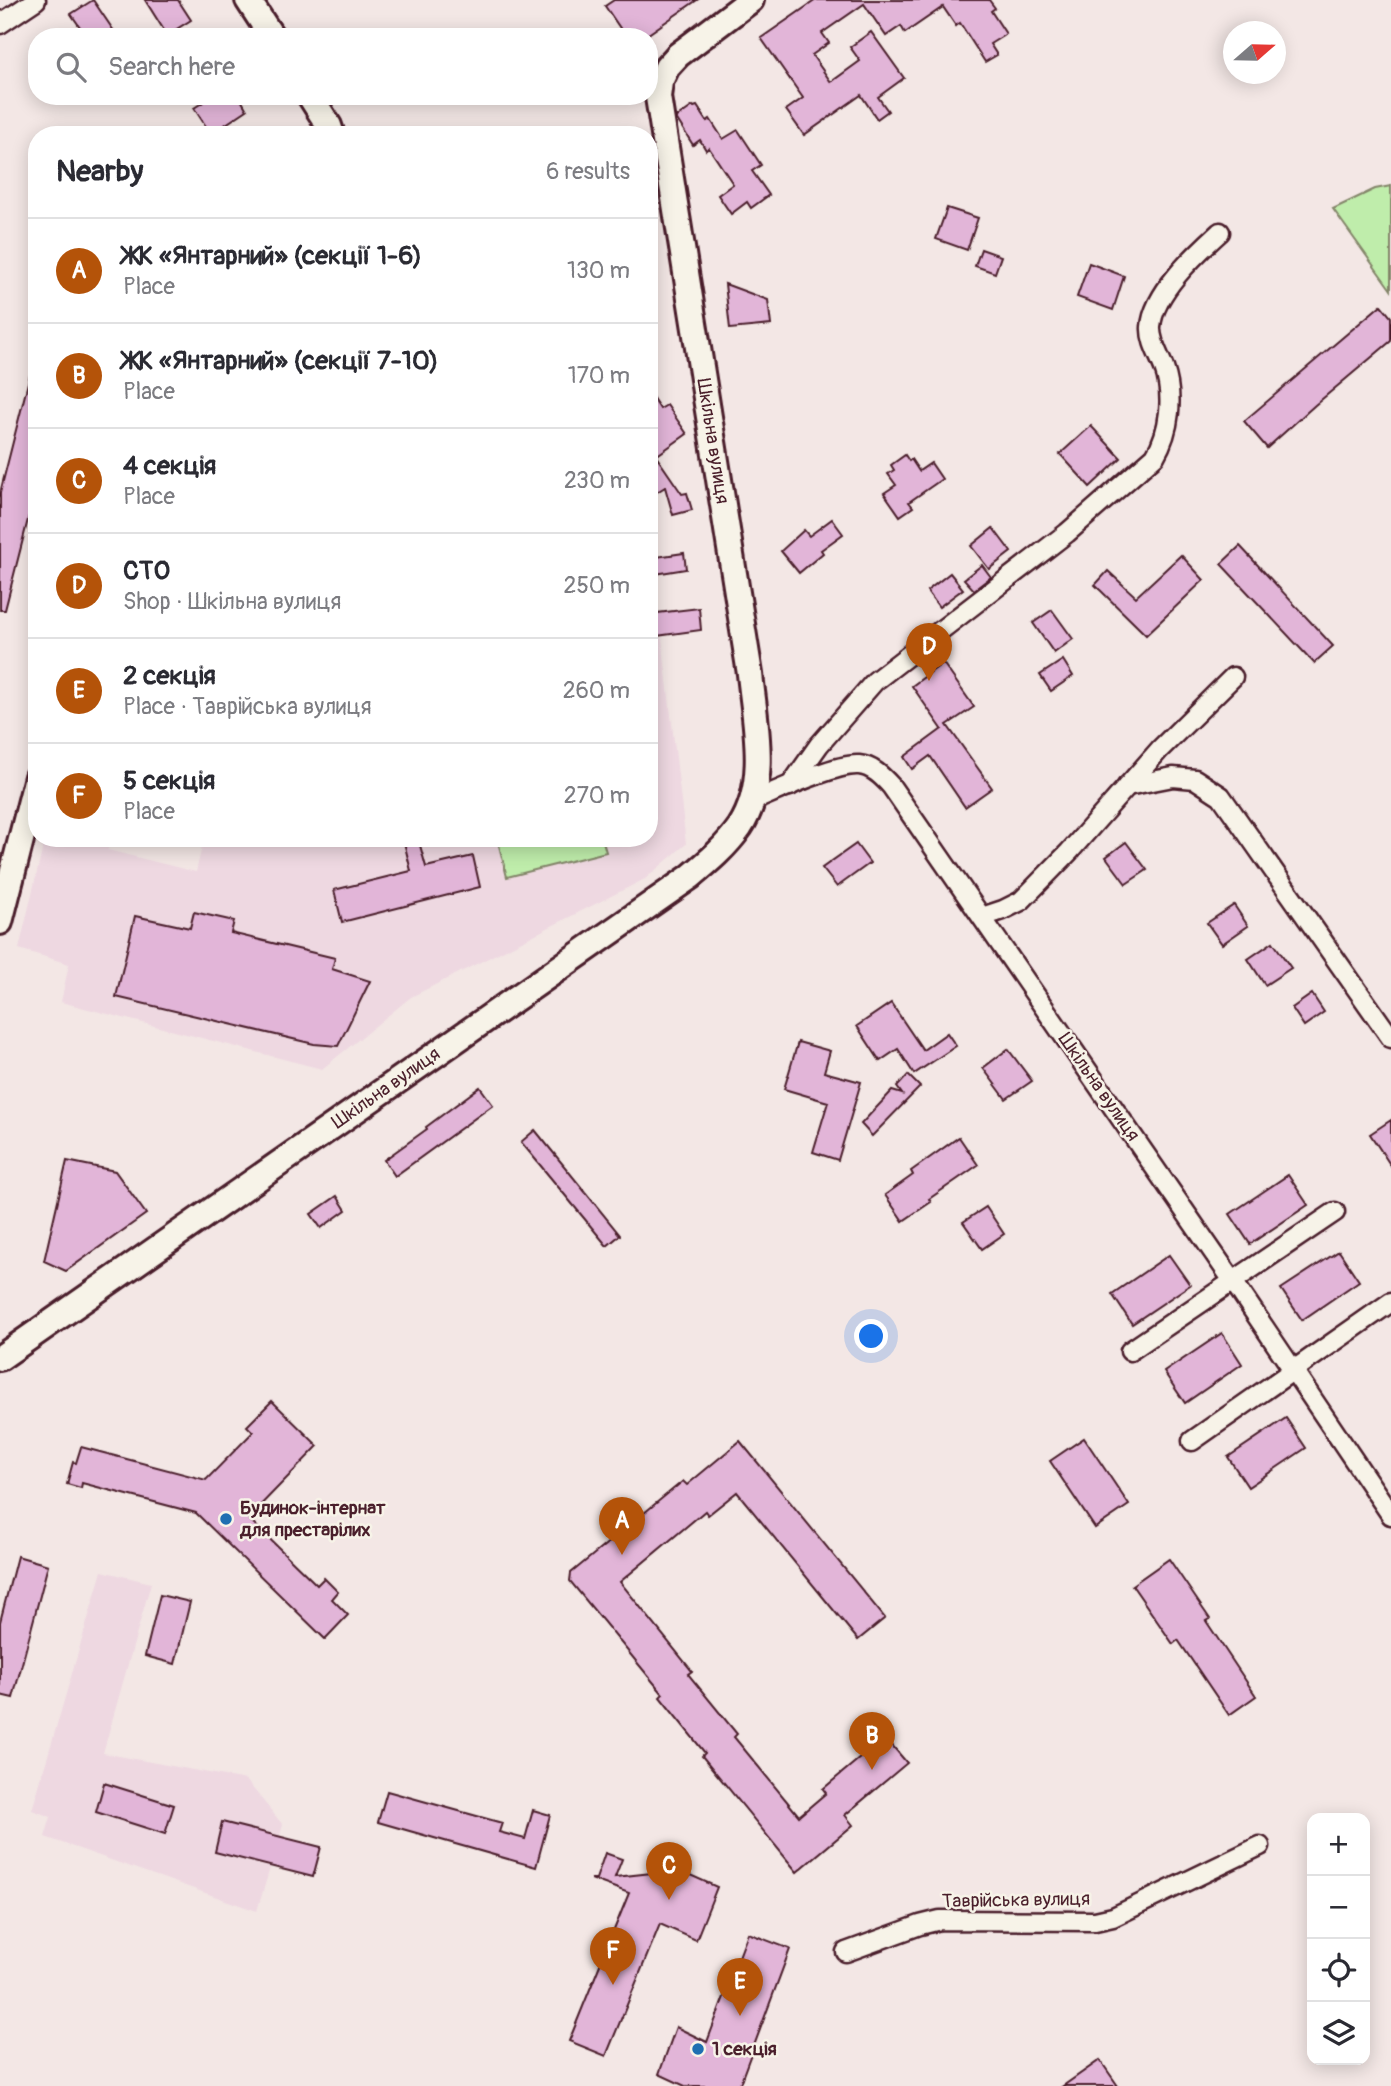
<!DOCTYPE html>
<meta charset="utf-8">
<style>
body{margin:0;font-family:Pangolin,sans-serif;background:#f2f2f3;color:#2b2b33}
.controls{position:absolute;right:21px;bottom:21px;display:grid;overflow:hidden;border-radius:14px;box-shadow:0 4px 18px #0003}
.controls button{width:63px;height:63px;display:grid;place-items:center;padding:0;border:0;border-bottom:2px solid #e1e1e2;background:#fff;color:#2b2b33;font:35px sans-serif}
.compass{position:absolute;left:1223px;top:21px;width:63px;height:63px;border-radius:50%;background:#fff;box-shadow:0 4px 18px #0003;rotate:70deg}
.you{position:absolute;left:872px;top:1337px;width:24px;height:24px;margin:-18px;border:5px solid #fff;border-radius:50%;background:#1a73e8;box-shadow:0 0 0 10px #1a73e833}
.badge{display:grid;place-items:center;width:46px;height:46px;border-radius:50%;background:#b45309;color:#fff;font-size:23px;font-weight:700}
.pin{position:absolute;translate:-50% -58px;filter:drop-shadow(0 2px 4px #0008)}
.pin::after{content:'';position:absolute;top:37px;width:24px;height:21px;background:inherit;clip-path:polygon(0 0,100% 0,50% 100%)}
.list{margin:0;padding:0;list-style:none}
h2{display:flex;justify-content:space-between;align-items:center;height:91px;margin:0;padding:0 28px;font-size:30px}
h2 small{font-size:23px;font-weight:400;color:#7c7c81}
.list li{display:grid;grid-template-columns:46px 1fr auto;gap:21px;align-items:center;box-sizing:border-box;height:105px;padding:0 28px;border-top:2px solid #e1e1e2}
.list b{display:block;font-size:26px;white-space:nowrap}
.list p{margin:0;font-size:23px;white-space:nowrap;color:#7c7c81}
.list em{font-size:23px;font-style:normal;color:#7c7c81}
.icon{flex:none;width:38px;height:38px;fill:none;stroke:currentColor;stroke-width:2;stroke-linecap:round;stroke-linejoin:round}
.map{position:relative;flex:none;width:1391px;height:2086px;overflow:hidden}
.search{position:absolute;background:#fff;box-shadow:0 4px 18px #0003;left:28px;top:28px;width:630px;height:77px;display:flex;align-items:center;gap:18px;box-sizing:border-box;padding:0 24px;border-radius:28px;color:#7c7c81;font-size:26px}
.panel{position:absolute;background:#fff;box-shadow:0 4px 18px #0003;left:28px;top:126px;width:630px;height:721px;border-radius:28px}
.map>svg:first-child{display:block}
.built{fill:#eed8e1}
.green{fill:#bfedab;stroke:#84866b;stroke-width:2}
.building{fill:#e2b5d8;stroke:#4a1f2b;stroke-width:2}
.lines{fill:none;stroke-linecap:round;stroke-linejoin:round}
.street-casing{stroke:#4a1f2b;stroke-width:23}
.secondary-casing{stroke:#4a1f2b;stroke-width:30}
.street{stroke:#f7f3e8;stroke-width:18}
.secondary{stroke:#f7f3e8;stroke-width:24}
.poi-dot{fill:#1f6fb2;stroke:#f7f3e8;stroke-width:2.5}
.labels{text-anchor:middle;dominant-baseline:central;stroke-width:5;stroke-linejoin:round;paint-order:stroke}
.street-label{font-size:19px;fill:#4a1f2b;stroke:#f7f3e8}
.poi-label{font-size:19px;font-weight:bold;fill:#4a1f2b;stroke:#f7f3e8;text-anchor:start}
</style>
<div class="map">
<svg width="1391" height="2086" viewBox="0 0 1391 2086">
<rect width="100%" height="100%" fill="#f3e7e5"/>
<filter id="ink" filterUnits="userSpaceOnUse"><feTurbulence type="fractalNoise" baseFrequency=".0143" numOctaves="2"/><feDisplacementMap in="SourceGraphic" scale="14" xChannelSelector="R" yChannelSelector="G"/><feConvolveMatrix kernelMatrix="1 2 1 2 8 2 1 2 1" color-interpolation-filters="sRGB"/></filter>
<g filter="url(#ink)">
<g class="built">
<polygon points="662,638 686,844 645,879 411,997 322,1069 61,1002 69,964 19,949 45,838 110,838 108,850 196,872 204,838 649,838 649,640"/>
<polygon points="102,1571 151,1583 103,1753 246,1780 283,1825 257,1911 45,1837 51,1817 32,1810"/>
</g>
<g class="green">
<polygon points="1391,186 1391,290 1333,209 1375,189"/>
<polygon points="497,838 602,838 606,852 507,877"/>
</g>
<g class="building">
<polygon points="93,0 118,37 87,37 71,14"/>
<polygon points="145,0 178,0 191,20 167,35"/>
<polygon points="614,0 697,0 644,37 626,37 605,6"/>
<polygon points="816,0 989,0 995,8 991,11 1006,34 990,44 997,55 985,62 960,23 956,26 943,7 905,33 901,26 886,36 864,4 822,33 829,43 812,55 831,82 860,61 850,47 871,32 904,78 878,97 888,111 877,119 861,95 804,135 786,110 803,98 761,38"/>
<polygon points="213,96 239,96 247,110 211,134 194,108"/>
<polygon points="693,106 694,107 697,106 707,121 710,119 723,139 738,130 761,165 752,171 769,195 751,208 747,202 731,214 718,195 733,184 709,148 706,150 700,140 693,145 676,118"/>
<polygon points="947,208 978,218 967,250 936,239"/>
<polygon points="981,249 1001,256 995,273 975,266"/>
<polygon points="1089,263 1124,276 1113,310 1077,297"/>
<polygon points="725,284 768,300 771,325 730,329"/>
<polygon points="1381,305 1391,317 1391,341 1315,405 1267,448 1244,421"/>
<polygon points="32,367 37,368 37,484 5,610 0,610 0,493"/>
<polygon points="649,392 660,409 667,405 687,434 656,456 682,494 687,493 692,510 673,515 665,487 649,497"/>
<polygon points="1091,426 1121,458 1090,487 1060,454"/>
<polygon points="905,455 909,461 911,459 919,471 931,463 942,479 909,502 913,507 900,516 884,493 896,485 888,474 894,470 891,465"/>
<polygon points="832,519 843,534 821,550 823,553 799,573 781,551 804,530 809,536"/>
<polygon points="993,528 1011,552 989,569 971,546"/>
<polygon points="1240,546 1333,646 1314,663 1221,564"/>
<polygon points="684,553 686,569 649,575 649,558"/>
<polygon points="1181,555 1204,580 1146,635 1095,585 1108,571 1136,597"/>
<polygon points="982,565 991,577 974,590 964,579"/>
<polygon points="950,573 963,589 939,607 927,591"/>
<polygon points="699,608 701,630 649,637 649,614"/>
<polygon points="1052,610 1073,639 1054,653 1033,623"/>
<polygon points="1063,660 1073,676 1051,691 1040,675"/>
<polygon points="943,663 974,707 947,725 992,788 965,807 930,756 912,769 904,757 942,729 912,686"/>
<polygon points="403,838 418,838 426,867 473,856 480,887 342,922 334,890 411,871"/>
<polygon points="1126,842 1147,870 1126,884 1106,857"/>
<polygon points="856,844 870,863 837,887 822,868"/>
<polygon points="1234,905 1248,926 1222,944 1207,923"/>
<polygon points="194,912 234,921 231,933 335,958 332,969 370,981 338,1046 314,1044 116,997 135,916 190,928"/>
<polygon points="1273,942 1291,968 1265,985 1248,959"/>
<polygon points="1312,994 1324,1012 1304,1026 1292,1008"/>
<polygon points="891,1003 923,1050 947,1033 956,1046 914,1074 898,1049 880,1061 857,1026"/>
<polygon points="798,1042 830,1051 824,1072 861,1082 838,1160 813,1152 828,1102 784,1089"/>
<polygon points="1008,1049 1032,1081 1006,1099 983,1068"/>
<polygon points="908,1075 920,1087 872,1136 861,1124 892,1091 902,1094 897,1087"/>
<polygon points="480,1087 493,1105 395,1176 384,1160 427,1129 426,1127"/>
<polygon points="1391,1120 1391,1166 1370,1134"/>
<polygon points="535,1130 620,1235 607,1246 521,1142"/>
<polygon points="959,1137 978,1165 929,1199 931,1202 903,1221 885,1195 913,1175 911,1171"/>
<polygon points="67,1161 115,1171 146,1214 66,1271 44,1261"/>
<polygon points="1288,1175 1308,1205 1250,1244 1230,1214"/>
<polygon points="337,1196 346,1210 321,1228 311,1214"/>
<polygon points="986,1207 1004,1234 982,1249 963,1222"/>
<polygon points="1339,1251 1359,1281 1302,1320 1281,1289"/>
<polygon points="1169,1255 1190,1285 1132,1324 1112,1294"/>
<polygon points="1222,1333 1242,1364 1185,1403 1164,1372"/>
<polygon points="272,1401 318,1446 248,1518 317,1585 324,1578 338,1592 332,1599 348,1615 325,1639 196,1513 82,1483 81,1488 67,1484 73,1462 76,1463 81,1447 206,1480 253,1432 247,1426"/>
<polygon points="1286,1418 1306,1448 1248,1487 1228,1457"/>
<polygon points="1084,1438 1129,1505 1095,1528 1050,1461"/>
<polygon points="740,1441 885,1618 858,1640 737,1492 708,1515 705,1511 620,1582 692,1671 688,1674 737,1734 734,1737 799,1816 826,1793 823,1789 885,1737 907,1763 845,1815 853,1825 797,1872 702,1756 705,1753 660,1697 663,1694 570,1581 571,1573 683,1481 687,1485"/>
<polygon points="17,1556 48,1565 13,1698 0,1695 0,1622"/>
<polygon points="1169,1559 1210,1619 1206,1621 1256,1696 1229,1715 1178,1640 1173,1644 1132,1585"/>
<polygon points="160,1595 190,1602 175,1664 145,1656"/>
<polygon points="104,1783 174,1805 165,1834 96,1812"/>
<polygon points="387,1791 502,1823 499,1832 525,1839 533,1810 550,1815 536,1867 378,1822"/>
<polygon points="222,1822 321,1847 313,1877 215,1852"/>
<polygon points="605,1853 622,1859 615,1877 679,1870 717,1887 696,1940 660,1924 606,2056 569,2041 629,1893 591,1879 596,1879"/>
<polygon points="748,1933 790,1949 739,2086 685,2086 659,2074 676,2027 707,2042"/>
<polygon points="1100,2060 1118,2086 1063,2086"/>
</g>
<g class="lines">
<g class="street-casing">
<g id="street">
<polyline points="0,24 36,0"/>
<path d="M790,786L819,745L875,681L1067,533L1155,456C1170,431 1174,396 1164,368C1159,355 1150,341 1151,327C1153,293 1197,253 1220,232"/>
<polyline points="1127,786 1173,777 1195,779 1221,796 1391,1038"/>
<path d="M753,801C777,791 836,763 859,765C872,766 882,776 891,786L1233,1281L1391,1515"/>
<polyline points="982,917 1003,910 1021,901 1069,852 1160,749 1233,677"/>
<polyline points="1130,1351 1335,1212"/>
<polyline points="1192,1441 1391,1302"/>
<polyline points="846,1952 920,1925 940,1920 1095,1921 1113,1917 1260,1846"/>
</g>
</g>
<g class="secondary-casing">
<g id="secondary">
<polyline points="248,0 272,37"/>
<polyline points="310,96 329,126 332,135"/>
<polyline points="0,922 37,777"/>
<path d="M0,1358L690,877C708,862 726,847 740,827C769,783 755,723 750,674L658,97L660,82L667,67L678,55L751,0"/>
</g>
</g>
<use href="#street" class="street"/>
<use href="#secondary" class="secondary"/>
</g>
</g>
<g class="poi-dot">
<circle cx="226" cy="1519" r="7"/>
<circle cx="698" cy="2049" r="7"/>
</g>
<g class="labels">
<g class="street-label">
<text transform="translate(713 441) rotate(81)">Шкільна вулиця</text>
<text transform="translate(1099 1087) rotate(55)">Шкільна вулиця</text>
<text transform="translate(386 1088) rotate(-35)">Шкільна вулиця</text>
<text transform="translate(1016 1900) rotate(-1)">Таврійська вулиця</text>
</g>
<g class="poi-label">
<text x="240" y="1508">Будинок-інтернат<tspan x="240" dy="22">для престарілих</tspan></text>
<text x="712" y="2049">1 секція</text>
</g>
</g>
</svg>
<div class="controls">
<button>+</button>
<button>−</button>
<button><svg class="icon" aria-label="locate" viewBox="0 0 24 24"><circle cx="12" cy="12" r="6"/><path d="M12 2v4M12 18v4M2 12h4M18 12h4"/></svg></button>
<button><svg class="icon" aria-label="layers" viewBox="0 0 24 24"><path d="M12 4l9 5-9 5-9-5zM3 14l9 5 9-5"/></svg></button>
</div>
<svg class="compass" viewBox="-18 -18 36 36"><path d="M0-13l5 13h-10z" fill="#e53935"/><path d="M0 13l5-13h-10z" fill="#7c7c81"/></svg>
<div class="you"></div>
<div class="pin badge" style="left:622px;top:1555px">A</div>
<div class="pin badge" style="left:872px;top:1770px">B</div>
<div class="pin badge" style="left:669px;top:1900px">C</div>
<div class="pin badge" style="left:929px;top:681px">D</div>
<div class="pin badge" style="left:740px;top:2016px">E</div>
<div class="pin badge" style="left:613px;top:1985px">F</div>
<div class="search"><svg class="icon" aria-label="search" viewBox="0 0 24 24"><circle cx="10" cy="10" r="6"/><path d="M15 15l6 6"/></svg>Search here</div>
<section class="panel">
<h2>Nearby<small>6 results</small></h2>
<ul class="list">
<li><span class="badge">A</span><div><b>ЖК «Янтарний» (секції 1-6)</b><p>Place</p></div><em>130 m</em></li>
<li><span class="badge">B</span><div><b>ЖК «Янтарний» (секції 7-10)</b><p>Place</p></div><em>170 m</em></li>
<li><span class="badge">C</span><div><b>4 секція</b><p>Place</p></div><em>230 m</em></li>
<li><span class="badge">D</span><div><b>СТО</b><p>Shop · Шкільна вулиця</p></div><em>250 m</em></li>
<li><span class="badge">E</span><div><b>2 секція</b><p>Place · Таврійська вулиця</p></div><em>260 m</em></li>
<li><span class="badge">F</span><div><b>5 секція</b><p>Place</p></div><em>270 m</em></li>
</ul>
</section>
</div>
